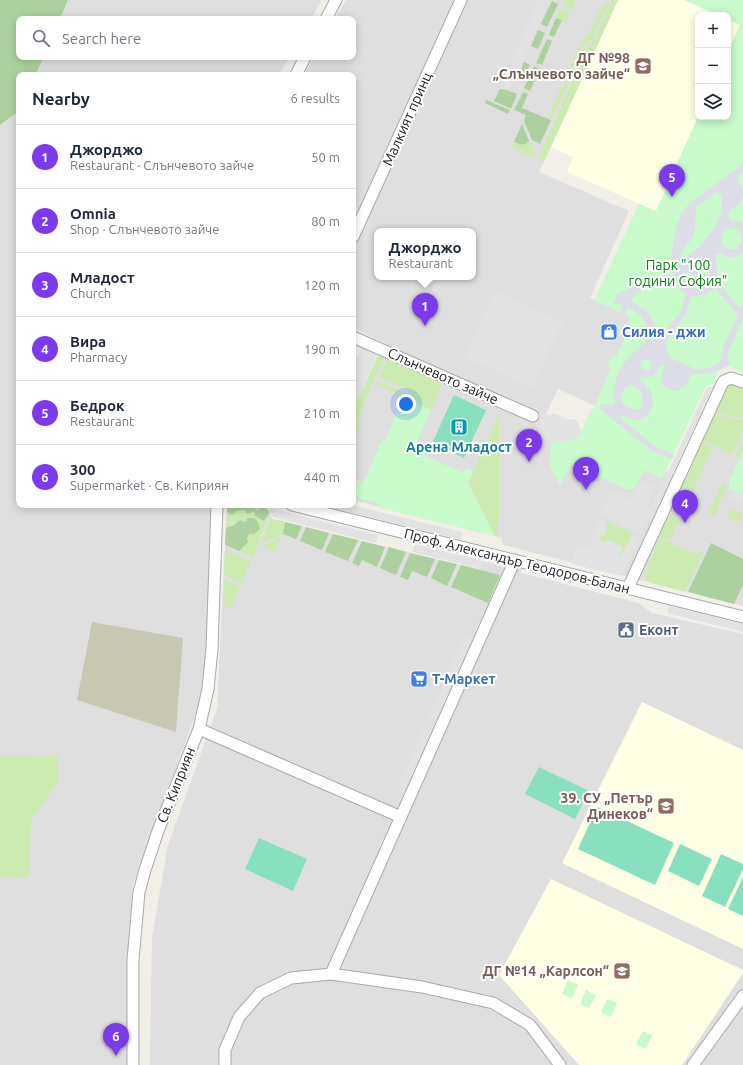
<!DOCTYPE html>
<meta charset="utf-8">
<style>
body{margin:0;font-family:Ubuntu,sans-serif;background:#f2f2f3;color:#1f2937}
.controls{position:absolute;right:12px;top:12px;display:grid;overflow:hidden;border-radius:8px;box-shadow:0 2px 10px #0003}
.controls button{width:36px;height:36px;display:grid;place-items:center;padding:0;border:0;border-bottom:1px solid #e0e1e3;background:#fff;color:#1f2937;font:20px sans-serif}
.you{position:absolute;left:406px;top:404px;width:14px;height:14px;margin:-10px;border:3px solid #fff;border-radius:50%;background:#1a73e8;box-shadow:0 0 0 6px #1a73e833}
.badge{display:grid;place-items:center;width:26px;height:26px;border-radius:50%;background:#7c3aed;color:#fff;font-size:13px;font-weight:700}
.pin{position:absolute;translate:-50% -33px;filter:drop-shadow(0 1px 2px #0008)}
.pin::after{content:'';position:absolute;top:21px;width:14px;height:12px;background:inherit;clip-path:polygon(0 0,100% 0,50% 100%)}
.popup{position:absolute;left:374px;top:228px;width:102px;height:52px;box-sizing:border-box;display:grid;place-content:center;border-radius:8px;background:#fff;filter:drop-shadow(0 1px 3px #0005);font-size:13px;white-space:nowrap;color:#747a83}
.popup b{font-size:15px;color:#1f2937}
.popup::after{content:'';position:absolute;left:50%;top:100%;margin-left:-8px;border:8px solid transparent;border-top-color:#fff}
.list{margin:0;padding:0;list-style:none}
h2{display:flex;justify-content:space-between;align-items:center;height:52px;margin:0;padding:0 16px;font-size:17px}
h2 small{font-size:13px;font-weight:400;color:#747a83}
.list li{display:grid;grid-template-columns:26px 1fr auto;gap:12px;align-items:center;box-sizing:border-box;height:64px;padding:0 16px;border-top:1px solid #e0e1e3}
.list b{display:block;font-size:15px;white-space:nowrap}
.list p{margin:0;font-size:13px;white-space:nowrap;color:#747a83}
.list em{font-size:13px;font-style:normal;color:#747a83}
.icon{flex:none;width:22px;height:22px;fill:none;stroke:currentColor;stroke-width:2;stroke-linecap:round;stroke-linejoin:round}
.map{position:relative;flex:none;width:743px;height:1065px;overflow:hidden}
.search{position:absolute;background:#fff;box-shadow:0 2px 10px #0003;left:16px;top:16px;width:340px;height:44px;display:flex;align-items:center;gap:10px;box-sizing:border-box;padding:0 14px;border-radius:8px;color:#747a83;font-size:15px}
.panel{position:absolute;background:#fff;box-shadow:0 2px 10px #0003;left:16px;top:72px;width:340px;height:436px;border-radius:8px}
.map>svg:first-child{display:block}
.residential{fill:#e0dfdf;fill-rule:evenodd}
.education{fill:#ffffe5}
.construction{fill:#c7c7b4}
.grass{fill:#cdebb0}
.forest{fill:#add19e}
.park{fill:#c8facc}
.pitch{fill:#88e0be}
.parking{fill:#e2e2e2}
.plaza{fill:#dddde8;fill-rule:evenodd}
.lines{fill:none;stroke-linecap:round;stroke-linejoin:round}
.minor-casing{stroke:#a9a9a9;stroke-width:13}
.minor{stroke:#fff;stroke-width:11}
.labels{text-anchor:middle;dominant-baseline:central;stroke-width:4;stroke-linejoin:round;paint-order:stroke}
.education-label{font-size:14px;font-weight:bold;fill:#785e54;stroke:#fff;text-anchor:end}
.street-label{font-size:14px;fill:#222;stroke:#fff}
.park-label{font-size:14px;fill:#0c8416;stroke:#fff}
.shop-label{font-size:14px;font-weight:bold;fill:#366cbe;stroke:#fff;text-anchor:start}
.culture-label{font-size:14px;font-weight:bold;fill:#0d838f;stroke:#fff}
.service-label{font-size:14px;font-weight:bold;fill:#4e5e75;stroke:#fff;text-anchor:start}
</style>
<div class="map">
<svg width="743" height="1065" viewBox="0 0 743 1065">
<rect width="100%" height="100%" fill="#f2efe9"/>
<g class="residential">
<polygon points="68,0 322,0 311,19 60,19"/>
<path d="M346,0H618L539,172L629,211L590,298L631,317L626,329L628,331L617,356L607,366L611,368L595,406L558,389L546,414L684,479L727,387L743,389V606L503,545L502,538L353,500V414L385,343L353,328V75H304L314,57H353V19H335ZM377,231H473V277H377Z"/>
<polygon points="43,57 290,57 279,75 36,75"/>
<polygon points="19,111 19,505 211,505 209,649 198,708 133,884 127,991 130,1065 0,1065 0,125"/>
<polygon points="227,505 253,505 268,509 272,519 477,569 482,561 522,570 521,573 639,603 652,613 743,634 743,1065 150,1065 152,937 168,845 217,709"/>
</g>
<g class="education">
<polygon points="618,0 684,0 718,15 698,15 698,117 656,211 567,172 573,157 551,147"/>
<polygon points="728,19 740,25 728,52"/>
<polygon points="642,702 743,750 743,949 562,863"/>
<polygon points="551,879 743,970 743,973 682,1065 579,1065 499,975"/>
</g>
<polygon class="construction" points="92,622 183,638 176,732 77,700"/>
<g class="grass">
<polygon points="564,0 576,0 572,10 562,5"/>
<polygon points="607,0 610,1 591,42 587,40 570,78 567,76 571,67 570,67 584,36 587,38 602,6 604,6"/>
<polygon points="612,0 618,0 544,162 541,161 539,156 589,44 592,45"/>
<polygon points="560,9 570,13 566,22 556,18"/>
<polygon points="566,80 569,82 552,118 548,116 561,87 562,88"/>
<path d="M529,141L537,159L512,148L514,142C521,145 524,146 529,141Z"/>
<polygon points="378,355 384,358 353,428 353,410"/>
<polygon points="387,359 442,384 413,450 411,458 409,401 412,402 413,400 409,398 408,390 379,377"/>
<polygon points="378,381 406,393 406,397 376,384"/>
<polygon points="730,384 743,389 743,418 714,413 727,387"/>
<polygon points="499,414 499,513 497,537 495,536 468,483"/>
<polygon points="713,415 743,420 743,430 732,454 702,440"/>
<polygon points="359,421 362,422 353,442 353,434"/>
<polygon points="701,442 713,448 686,506 674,500"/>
<polygon points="740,444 743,446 743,481 730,479 740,458 735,455"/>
<polygon points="723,482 725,482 725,495 723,495 714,516 708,513"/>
<path d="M245,510L250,513L253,511L255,513L267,518L269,514L253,558L239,551C248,541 249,537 246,523L240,520L234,525L226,528L227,512L232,515L237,511Z"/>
<polygon points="733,510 736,510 743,514 739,523 727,518 730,512"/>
<polygon points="668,514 680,520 670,541 658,536"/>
<polygon points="271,516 272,519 285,522 283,534 261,544"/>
<polygon points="607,521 632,533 620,558 619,557 623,547 607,539 605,543 599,540 601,534 604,535 608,527 605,525"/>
<polygon points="281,537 275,552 262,546"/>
<path d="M660,538L698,555L700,550L704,552L685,592L651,583C646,581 645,579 644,574Z"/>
<polygon points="225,550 251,561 242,583 224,575"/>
<polygon points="224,579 240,587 231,609 223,605"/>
<polygon points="0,755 58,756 58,782 31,820 29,878 0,877"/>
</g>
<g class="forest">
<polygon points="0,0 68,0 60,19 19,19 19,57 43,57 36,75 19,75 19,111 0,125"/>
<polygon points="552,1 558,4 547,27 541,24"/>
<polygon points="556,18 562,20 554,37 549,35"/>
<polygon points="538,30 545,33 538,49 531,46"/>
<polygon points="547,39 552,41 542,65 536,63"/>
<polygon points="524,62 530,65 523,81 517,78"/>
<polygon points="534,66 540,69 530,91 524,88"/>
<polygon points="500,89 507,90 517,94 511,109 494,101"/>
<polygon points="523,92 528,94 522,108 551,120 540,144 532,140 524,121 526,115 514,110"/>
<polygon points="486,100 510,110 508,114 485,103"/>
<path d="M522,124L529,141C524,146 521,145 514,142Z"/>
<polygon points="231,505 253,505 256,510 263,507 267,509 270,512 264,521 255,516 255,513 253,511 250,513 246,513 245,510 237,511 232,515 227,512 227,509"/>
<polygon points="247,518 254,518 258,522 260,529 254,534 249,534 247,538 248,542 239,551 225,545 226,528 234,525 240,520 246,522"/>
<polygon points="285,522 302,526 296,539 283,534"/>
<polygon points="306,527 329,533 322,550 300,541"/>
<polygon points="333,534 358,540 348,561 325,552"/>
<polygon points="362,541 385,547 377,567 362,560 359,566 352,563"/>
<polygon points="711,543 743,559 743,585 734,604 688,592"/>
<polygon points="389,547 406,552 396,575 380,568"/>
<polygon points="410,553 435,559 427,577 412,571 408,580 400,577"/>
<polygon points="439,560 457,564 447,586 431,578"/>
<polygon points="461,565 500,575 488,603 451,587"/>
</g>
<g class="park">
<polygon points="684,0 743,0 743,373 729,366 719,371 712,384 706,386 662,479 644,470 635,488 627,490 572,463 560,485 550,465 551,445 555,441 562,443 571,441 579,436 588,416 595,406 611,368 607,366 613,354 617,356 628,331 625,329 631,317 594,301 639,204 656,211 698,117 728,117 728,52 740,25 728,19 728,15 718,15"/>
<polygon points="404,398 431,410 413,450 463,473 466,468 473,472 468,483 495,536 380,508 380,504 353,497 353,479 363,483 382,440 385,441"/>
<polygon points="743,451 743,494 729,488 729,482"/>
<polygon points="568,980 578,985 572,998 562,994"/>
<polygon points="586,990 596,995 589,1008 580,1004"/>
<polygon points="607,999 617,1003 611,1017 601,1012"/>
<polygon points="643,1031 652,1035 646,1049 636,1044"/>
</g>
<g class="pitch">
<polygon points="454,395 486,410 464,458 432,444"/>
<polygon points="539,767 589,791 575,819 525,794"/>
<polygon points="597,807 674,843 655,885 578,849"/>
<polygon points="259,838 307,859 293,891 245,869"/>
<polygon points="680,844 712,859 699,886 668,871"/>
<polygon points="721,854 743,864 743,869 725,907 702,896"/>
<polygon points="743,877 743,916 728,909"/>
</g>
<g class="parking">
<polygon points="539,0 550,0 510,89 499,88"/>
<polygon points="495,291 563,322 532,388 465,357"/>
<polygon points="362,346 378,353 353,410 353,366"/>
<polygon points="713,386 656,510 654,502 707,388"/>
<polygon points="556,414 567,419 575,419 579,424 580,430 579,436 571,441 562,443 540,438 541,423 543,415"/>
<polygon points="641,480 654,487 646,505 654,509 642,534 600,514 612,490 631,500"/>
<polygon points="734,490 743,494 743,504 730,498"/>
<polygon points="340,505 352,505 462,532 461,540 334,508"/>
<polygon points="269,508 378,535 376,543 273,517"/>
<polygon points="601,518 606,521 604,526 607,527 603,534 601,534 598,540 605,544 607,540 622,547 618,557 620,558 633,534 640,537 624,573 617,575 572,564 577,545 587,548"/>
<polygon points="415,544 482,561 477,568 413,552"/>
<polygon points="669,606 743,624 743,632 667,613"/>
<polygon points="464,638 473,638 436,721 429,717"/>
<polygon points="423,730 431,733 405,791 399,784"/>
</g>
<path class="plaza" d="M743,164V173L737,178L743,189V197L739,205L730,210L728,216L731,220L739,221L743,223V254L734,257H729L719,253L715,255L719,283L738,306L740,307L743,304V319L728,352L729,366L711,373L691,374L685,387L677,391H672L664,386L661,378L664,366L660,365L657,372L653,376L646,378L640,377L638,379L645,384L652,394L653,405L650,412L643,418L638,420L628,418L621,415L619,417L656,447L674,455L672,459L652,451L600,409L601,404L609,405L614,404L615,401L613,392L617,376L626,360L645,342L647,339L645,322L642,316L628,308L625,314L620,312L622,305L616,303L613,305L617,294L654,277L673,274L671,260L672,251L676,229L681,214L689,204ZM718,192L721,196L722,201L721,212L715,227L699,247L680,262L682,252L693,236L695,231L696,207L715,193ZM733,228L739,231L742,237V241L736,249H729L723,245L722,242V235L726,230ZM698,263L702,264L708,269L710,276L689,267L694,264ZM685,273L698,275L710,281L705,287L696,289L688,285L686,281ZM676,282L679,289L686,294L681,311L663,334L659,335L655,331L653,321L648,313L632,301L631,299L638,292L659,283ZM714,288L716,289L737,314V318L724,343L721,358L718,364L710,368L695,369L669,357L666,342L686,314L692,296L706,295ZM648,359L651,362V367L649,370H644L641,367V364L643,360ZM631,385L638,388L642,393V406L637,410L631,409L629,407L625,405L621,400V396L623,390L625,388Z"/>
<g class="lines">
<g class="minor-casing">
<g id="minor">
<polyline points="326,19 336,0"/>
<polyline points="296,75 305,57"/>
<polyline points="353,237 461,0"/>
<polyline points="353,337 533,416"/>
<polyline points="292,505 743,617"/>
<polyline points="628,588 722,384 724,381 731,378 743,382"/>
<polyline points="199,729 401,817"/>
<polyline points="331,974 515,560"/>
<polyline points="133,1065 133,960 139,892 145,870 158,831 199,729 208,689 212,649 217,505"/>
<polyline points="225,1065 225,1050 239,1017 260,993 291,978 331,974 422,987 493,1003 530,1025 560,1065"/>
<polyline points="693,1065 743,996"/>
</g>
</g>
<use href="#minor" class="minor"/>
</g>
<defs>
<g id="school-square" transform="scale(0.9)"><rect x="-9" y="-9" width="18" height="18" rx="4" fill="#8d6e63" stroke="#fff"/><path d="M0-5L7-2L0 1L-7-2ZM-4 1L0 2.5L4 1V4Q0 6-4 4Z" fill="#fff"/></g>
<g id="shop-square" transform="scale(0.9)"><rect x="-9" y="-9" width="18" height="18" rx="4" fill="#3f7fe0" stroke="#fff"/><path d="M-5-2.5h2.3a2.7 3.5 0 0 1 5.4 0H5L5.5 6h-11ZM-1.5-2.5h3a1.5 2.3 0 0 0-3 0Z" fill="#fff"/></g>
<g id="building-square" transform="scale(0.9)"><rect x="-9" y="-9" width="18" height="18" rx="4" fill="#0f9aa8" stroke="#fff"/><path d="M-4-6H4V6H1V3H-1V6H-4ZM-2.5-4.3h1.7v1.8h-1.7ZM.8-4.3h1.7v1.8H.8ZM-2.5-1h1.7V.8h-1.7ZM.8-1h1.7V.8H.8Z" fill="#fff"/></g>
<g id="civic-square" transform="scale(0.9)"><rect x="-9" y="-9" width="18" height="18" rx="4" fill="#5c6f8a" stroke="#fff"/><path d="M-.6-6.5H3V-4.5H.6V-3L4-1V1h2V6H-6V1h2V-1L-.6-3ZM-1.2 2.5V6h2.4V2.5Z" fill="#fff"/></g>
<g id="supermarket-square" transform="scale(0.9)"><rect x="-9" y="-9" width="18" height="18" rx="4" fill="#3f7fe0" stroke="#fff"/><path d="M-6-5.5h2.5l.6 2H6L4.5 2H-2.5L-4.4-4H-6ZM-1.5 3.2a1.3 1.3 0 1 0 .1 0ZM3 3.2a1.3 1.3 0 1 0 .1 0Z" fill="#fff"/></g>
</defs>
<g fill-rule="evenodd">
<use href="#school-square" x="643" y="66"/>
<use href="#shop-square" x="609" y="332"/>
<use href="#building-square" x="459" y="427"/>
<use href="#civic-square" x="626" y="630"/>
<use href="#supermarket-square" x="419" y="679"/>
<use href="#school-square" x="666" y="806"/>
<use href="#school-square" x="622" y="971"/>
</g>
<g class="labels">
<g class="education-label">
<text x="630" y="58">ДГ №98<tspan x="630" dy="16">„Слънчевото зайче“</tspan></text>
<text x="653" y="798">39. СУ „Петър<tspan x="653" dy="16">Динеков“</tspan></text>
<text x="609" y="971">ДГ №14 „Карлсон“</text>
</g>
<g class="street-label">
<text transform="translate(407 119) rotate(-66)">Малкият принц</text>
<text transform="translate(443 376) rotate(24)">Слънчевото зайче</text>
<text transform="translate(517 561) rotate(14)">Проф. Александър Теодоров-Балан</text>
<text transform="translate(176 785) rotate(-68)">Св. Киприян</text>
</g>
<g class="park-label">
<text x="678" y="265">Парк "100<tspan x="678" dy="16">години София"</tspan></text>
</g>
<g class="shop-label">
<text x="622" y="332">Силия - джи</text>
<text x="432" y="679">Т-Маркет</text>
</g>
<g class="culture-label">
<text x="459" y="447">Арена Младост</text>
</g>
<g class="service-label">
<text x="639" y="630">Еконт</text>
</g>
</g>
</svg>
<div class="controls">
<button>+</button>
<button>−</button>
<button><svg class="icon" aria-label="layers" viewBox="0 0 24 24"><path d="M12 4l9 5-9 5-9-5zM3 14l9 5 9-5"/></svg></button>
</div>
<div class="you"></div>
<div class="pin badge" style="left:425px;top:326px">1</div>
<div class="popup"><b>Джорджо</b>Restaurant</div>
<div class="pin badge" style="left:529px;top:462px">2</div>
<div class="pin badge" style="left:586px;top:490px">3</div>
<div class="pin badge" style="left:685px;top:523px">4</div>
<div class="pin badge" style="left:672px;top:197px">5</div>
<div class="pin badge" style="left:116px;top:1056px">6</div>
<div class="search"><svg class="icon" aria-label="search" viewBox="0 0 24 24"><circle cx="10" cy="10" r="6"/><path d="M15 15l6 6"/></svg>Search here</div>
<section class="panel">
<h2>Nearby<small>6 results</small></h2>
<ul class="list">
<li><span class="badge">1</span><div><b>Джорджо</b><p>Restaurant · Слънчевото зайче</p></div><em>50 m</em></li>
<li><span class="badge">2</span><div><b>Omnia</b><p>Shop · Слънчевото зайче</p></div><em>80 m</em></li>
<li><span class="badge">3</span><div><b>Младост</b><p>Church</p></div><em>120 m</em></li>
<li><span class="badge">4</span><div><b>Вира</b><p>Pharmacy</p></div><em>190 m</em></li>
<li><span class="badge">5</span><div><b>Бедрок</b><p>Restaurant</p></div><em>210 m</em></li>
<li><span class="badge">6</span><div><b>300</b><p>Supermarket · Св. Киприян</p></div><em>440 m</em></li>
</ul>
</section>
</div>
